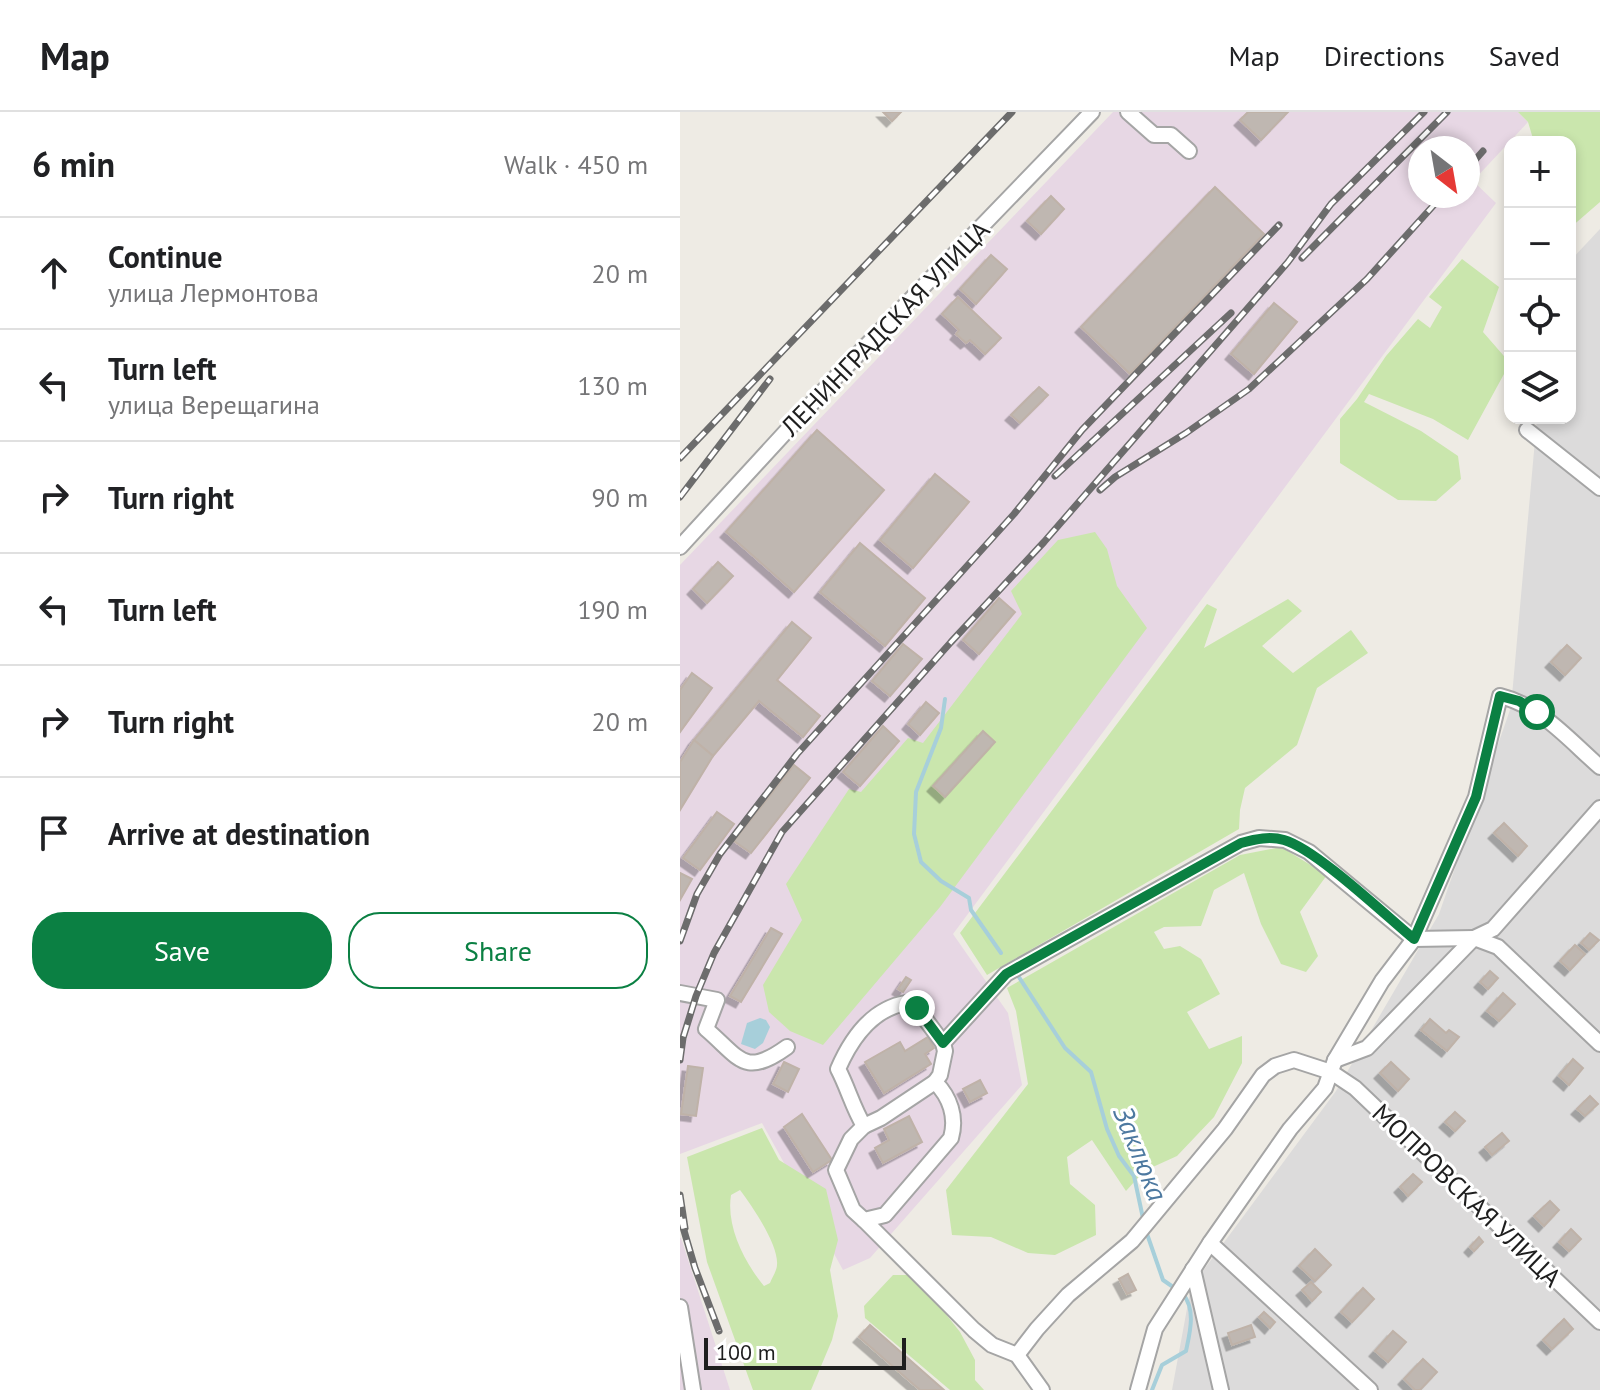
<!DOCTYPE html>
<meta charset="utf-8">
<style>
body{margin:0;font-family:"PT Sans",sans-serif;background:#f6f6f6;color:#202124}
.controls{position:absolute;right:24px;top:24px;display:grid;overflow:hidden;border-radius:16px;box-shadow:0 4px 12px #0003}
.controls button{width:72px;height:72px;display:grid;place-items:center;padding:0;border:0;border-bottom:2px solid #e0e0e0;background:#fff;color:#202124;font:40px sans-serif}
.compass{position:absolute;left:728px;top:24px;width:72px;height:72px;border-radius:50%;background:#fff;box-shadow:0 4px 12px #0003;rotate:149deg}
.scale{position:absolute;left:24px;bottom:20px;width:202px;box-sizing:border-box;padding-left:8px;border:4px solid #1e1e1e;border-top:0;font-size:22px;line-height:28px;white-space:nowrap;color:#1e1e1e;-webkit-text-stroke:6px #fff;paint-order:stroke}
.stop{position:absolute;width:24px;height:24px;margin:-18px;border:6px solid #0b8043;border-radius:50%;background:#fff}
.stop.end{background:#0b8043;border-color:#fff;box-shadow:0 2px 8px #0008}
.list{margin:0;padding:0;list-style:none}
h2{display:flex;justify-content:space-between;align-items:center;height:104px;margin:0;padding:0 32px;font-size:34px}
h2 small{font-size:26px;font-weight:400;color:#757577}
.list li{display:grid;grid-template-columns:52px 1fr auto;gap:24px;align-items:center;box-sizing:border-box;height:112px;padding:0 32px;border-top:2px solid #e0e0e0}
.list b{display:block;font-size:30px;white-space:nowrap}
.list p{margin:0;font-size:26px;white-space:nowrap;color:#757577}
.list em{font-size:26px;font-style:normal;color:#757577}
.actions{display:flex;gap:16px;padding:24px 32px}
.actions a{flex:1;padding:18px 0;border:2px solid #0b8043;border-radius:32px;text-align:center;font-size:28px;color:#0b8043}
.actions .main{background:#0b8043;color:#fff}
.icon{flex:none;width:44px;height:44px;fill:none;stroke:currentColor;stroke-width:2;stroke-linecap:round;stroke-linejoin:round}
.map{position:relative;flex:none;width:920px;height:1278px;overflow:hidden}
header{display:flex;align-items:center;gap:48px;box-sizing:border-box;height:112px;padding:0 40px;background:#fff;border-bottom:2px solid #e0e0e0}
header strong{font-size:38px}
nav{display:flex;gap:44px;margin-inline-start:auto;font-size:28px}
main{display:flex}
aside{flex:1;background:#fff}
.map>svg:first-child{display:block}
.residential{fill:#dcdbdb}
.industrial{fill:#e7d7e4;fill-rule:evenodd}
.grass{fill:#cae6ad;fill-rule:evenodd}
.water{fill:#a7cfda}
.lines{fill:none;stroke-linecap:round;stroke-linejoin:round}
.stream{stroke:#a7cfda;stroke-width:4}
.building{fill:#bfb7b1;stroke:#bfb2a8;stroke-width:2;filter:url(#shadow)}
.minor-casing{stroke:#a5a5a5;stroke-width:18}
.minor{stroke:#fff;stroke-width:14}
.rail-casing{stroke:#6c6c6c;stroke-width:7}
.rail{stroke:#fff;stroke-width:4;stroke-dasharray:12;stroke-linecap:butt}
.route{stroke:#0b8043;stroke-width:10}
.labels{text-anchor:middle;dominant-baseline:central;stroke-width:6;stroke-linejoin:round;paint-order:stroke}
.street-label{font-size:26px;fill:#1e1e1e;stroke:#fff}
.water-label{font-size:28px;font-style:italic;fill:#4d79a0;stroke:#fff}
</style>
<header>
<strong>Map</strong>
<nav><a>Map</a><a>Directions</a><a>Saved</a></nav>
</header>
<main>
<aside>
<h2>6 min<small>Walk · 450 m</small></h2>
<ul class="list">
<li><svg class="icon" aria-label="ahead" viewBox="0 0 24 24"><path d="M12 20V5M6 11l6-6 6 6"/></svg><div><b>Continue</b><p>улица Лермонтова</p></div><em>20 m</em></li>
<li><svg class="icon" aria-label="left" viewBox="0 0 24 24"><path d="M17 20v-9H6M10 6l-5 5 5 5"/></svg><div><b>Turn left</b><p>улица Верещагина</p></div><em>130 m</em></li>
<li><svg class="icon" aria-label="right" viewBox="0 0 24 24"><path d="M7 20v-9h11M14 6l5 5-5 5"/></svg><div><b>Turn right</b></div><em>90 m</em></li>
<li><svg class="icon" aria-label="left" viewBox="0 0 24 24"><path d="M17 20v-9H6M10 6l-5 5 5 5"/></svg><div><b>Turn left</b></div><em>190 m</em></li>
<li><svg class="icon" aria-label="right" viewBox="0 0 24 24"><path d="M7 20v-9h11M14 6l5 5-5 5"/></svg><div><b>Turn right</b></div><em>20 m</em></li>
<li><svg class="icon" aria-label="arrive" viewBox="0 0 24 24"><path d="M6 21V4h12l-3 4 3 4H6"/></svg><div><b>Arrive at destination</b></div></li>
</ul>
<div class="actions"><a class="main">Save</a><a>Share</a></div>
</aside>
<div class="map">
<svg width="920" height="1278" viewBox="0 0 920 1278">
<defs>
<filter id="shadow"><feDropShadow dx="-5.5" dy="5.5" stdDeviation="0" flood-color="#0004"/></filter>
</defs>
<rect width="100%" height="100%" fill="#eeebe4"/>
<polygon class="residential" points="920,117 920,1278 492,1278 511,1175 656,979 759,802 831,595 857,306 890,306 890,149"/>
<g class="industrial">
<path d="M433,0H838L848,10L793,69L816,91L273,822L328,901L342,973L190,1146L163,1158L82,1011L0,1042V453ZM740,36H788V84H740Z"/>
<polygon points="0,1126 1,1126 50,1278 0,1278"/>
</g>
<g class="grass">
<polygon points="838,0 920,0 920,90 890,116 890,30 854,30 848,10"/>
<polygon points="782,147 819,175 803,220 830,251 788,328 753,307 689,282 684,290 741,319 778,344 781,367 756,389 718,388 660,351 660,307 677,287 706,244 738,207 750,216 762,195 749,185"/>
<polygon points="415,420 427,437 437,474 467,516 260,795 143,933 110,919 89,900 83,873 122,808 106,772 169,677 181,680 228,626 243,631 342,502 331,479 378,428"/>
<polygon points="608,487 622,499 582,534 613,561 671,518 688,541 637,576 617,633 565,676 560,698 559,717 307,863 280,821 527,492 537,497 524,536"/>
<polygon points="601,735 647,763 620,800 638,844 626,860 601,852 581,812 564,761 534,778 521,814 484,815 474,820 484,837 500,834 521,847 540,882 507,900 529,937 562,924 562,951 534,1005 497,1044 464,1059 446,1079 412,1028 387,1045 390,1072 415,1093 416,1123 375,1143 348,1141 311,1125 272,1123 266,1078 348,972 336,899 327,876 560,743"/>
<path d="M82,1016L99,1048L146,1077L158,1128L150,1158L158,1204L152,1228L131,1278H73L27,1150L7,1045ZM60,1078C72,1094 99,1133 97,1153C97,1158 92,1166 90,1171L84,1174C64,1150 46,1114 51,1083Z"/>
<polygon points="213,1163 235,1163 280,1220 295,1248 295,1268 304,1278 270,1278 185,1206 184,1194"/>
</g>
<polygon class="water" points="80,906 86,908 90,915 83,931 75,937 61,932 67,911"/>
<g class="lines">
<g class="stream">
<polyline points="265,587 261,616 236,680 234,722 241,750 261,769 289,786 291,798 321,841"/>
<polyline points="337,862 385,936 411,960 427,1017 439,1044 454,1064 464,1111"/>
<polyline points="466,1119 483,1168 496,1177"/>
<path d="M472,1278L482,1253L506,1239C510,1220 516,1198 503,1182"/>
</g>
</g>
<g class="building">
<polygon points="203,0 221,0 212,9"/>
<polygon points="568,0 608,0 581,28 560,8"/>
<polygon points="535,75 584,122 450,262 401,215"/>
<polygon points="371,84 384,97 361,122 347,109"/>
<polygon points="311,143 327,157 296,192 280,177"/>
<polygon points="278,185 321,226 305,242 290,228 286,231 276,222 279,218 262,202"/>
<polygon points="594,191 617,210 574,262 551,242"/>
<polygon points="359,275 368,283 340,311 331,303"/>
<polygon points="137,318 204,378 114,480 46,420"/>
<polygon points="255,362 289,390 233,456 200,428"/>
<polygon points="180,431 245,486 205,534 140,480"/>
<polygon points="38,450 53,464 27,491 13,477"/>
<polygon points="319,486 335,500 299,542 283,528"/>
<polygon points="112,510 131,526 97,568 140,604 123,625 79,589 33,644 14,628"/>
<polygon points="223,532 242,547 210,584 192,569"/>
<polygon points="887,533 901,546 885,563 871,550"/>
<polygon points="12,561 32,576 0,620 0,578"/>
<polygon points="246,590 259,601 240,623 228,612"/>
<polygon points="203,614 219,629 180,674 163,660"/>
<polygon points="303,619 315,630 265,685 253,674"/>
<polygon points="14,628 33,644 0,698 0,650"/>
<polygon points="114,653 130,666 71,741 54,729"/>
<polygon points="37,700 54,712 20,758 3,746"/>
<polygon points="824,711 847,734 838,744 814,721"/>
<polygon points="0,761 12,767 0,788"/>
<polygon points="91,816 102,822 61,890 50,884"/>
<polygon points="910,821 919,828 909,838 901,831"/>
<polygon points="895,833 905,842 890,858 880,849"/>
<polygon points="810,859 818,866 808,877 800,870"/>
<polygon points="226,865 231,868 223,880 218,877"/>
<polygon points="823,881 835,892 819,909 807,899"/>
<polygon points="750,907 766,921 769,918 779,925 767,939 741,918"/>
<polygon points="248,925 254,936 245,942 251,952 204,981 185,950 220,930 225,939"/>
<polygon points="893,947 903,956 889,973 879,964"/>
<polygon points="104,950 119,957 108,980 93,972"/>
<polygon points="711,950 729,967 718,979 700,961"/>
<polygon points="8,954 23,956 16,1004 1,1002"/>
<polygon points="300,968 307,981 290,990 283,977"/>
<polygon points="910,984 918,992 905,1004 897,997"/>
<polygon points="775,1000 785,1009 775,1019 765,1010"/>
<polygon points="122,1002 152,1048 133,1060 104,1015"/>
<polygon points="229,1004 242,1030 203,1051 195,1036 209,1028 204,1017"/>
<polygon points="822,1021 829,1029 812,1043 805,1035"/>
<polygon points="733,1062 742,1070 728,1084 720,1075"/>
<polygon points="870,1089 879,1098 864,1114 854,1104"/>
<polygon points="891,1117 901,1127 889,1139 879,1130"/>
<polygon points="799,1125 803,1130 794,1139 790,1135"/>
<polygon points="635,1137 651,1153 635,1169 619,1154"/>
<polygon points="448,1162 456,1178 447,1182 439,1167"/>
<polygon points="631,1170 641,1180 632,1189 622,1178"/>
<polygon points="683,1176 694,1187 672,1210 661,1200"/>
<polygon points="584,1200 595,1210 590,1216 579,1205"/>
<polygon points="884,1207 893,1217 872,1237 863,1228"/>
<polygon points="190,1213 264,1278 240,1278 179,1225"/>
<polygon points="571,1213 575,1225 552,1233 548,1221"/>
<polygon points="713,1219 726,1230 708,1250 695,1239"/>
<polygon points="743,1247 757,1260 740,1278 735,1278 724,1267"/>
</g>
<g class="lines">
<g class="minor-casing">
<g id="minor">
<polyline points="448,0 474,23 491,23 509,39"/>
<polyline points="847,318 920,376"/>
<polyline points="0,435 157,264 412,0"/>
<path d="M0,881L37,888L26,917C60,946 64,966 107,935"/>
<path d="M226,891L237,896L263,931L265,939L260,963L255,970L201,1006L184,1014C173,996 168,976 158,957C171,927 191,897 226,891Z"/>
<polyline points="263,931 326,862 561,731 579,726 605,728 629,740 734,827 794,826 818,835 920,932"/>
<polyline points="655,948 687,936 794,826 813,817 920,696"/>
<path d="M184,1014L171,1027L156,1058L173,1098L184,1108L205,1103L271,1026C277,1005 270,985 255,970"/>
<polyline points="184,1108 294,1218 312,1233 337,1243 362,1278"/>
<polyline points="530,1131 690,1278"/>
<polyline points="513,1157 541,1278"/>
<polyline points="0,1195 13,1278"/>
<polyline points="337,1243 357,1217 388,1183 452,1129 545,1017 583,963 595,954 614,948 651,960 675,976 920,1210"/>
<path d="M458,1278L475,1217L530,1131L610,1017L645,976L655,948L702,869L734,827L796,685L820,584C861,594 889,628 920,655"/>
</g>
</g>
<use href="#minor" class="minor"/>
<g class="rail-casing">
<g id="rail">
<polyline points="788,56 803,39"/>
<polyline points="622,146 767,0"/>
<polyline points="0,346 332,0"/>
<polyline points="375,364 551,201"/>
<polyline points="420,378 435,365 506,321 569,277 687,167 762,84"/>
<polyline points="0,385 90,267"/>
<polyline points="0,829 17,782 40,742 117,642 334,402 402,318 599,113"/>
<polyline points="0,948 3,926 16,884 34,841 102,720 271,530 364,430 608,150 651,92 744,0"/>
<polyline points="0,1083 5,1116"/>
<polyline points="0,1105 15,1156 39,1219"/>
</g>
</g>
<use href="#rail" class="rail"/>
</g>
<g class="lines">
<path class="route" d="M237,896L263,931L326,862L561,731C576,727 590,724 604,728C636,737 705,803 734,827L796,685L820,584L839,589L857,600"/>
</g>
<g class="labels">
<g class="street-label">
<text transform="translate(205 216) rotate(-46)">ЛЕНИНГРАДСКАЯ УЛИЦА</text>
<text transform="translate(787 1083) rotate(44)">МОПРОВСКАЯ УЛИЦА</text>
</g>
<g class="water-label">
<text transform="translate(461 1041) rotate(68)">Заклюка</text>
</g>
</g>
</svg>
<div class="controls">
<button>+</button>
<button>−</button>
<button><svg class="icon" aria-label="locate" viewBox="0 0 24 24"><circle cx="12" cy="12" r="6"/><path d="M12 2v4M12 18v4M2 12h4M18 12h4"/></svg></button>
<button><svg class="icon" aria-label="layers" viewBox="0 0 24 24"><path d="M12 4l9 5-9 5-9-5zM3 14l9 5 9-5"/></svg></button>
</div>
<svg class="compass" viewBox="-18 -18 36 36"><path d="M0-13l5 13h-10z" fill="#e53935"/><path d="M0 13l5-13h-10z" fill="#757577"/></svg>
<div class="scale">100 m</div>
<div class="stop" style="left:857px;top:600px"></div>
<div class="stop end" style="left:237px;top:896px"></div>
</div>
</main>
